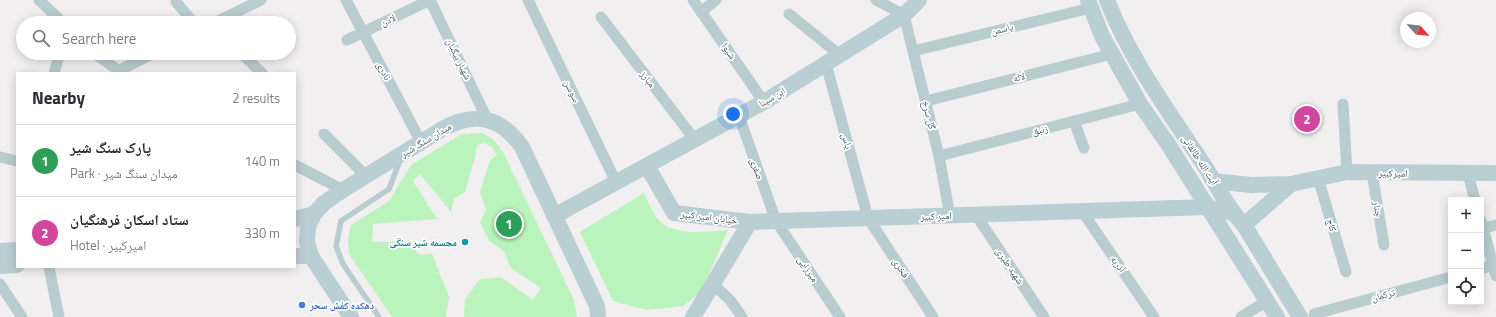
<!DOCTYPE html>
<meta charset="utf-8">
<style>
body{margin:0;font-family:"Titillium Web","Noto Naskh Arabic",sans-serif;background:#f2f2f3;color:#2b2b33}
.controls{position:absolute;right:12px;bottom:12px;display:grid;overflow:hidden;border-radius:0px;box-shadow:0 2px 10px #0003}
.controls button{width:36px;height:36px;display:grid;place-items:center;padding:0;border:0;border-bottom:1px solid #e1e1e2;background:#fff;color:#2b2b33;font:20px sans-serif}
.compass{position:absolute;left:1400px;top:12px;width:36px;height:36px;border-radius:50%;background:#fff;box-shadow:0 2px 10px #0003;rotate:117deg}
.you{position:absolute;left:733px;top:114px;width:14px;height:14px;margin:-10px;border:3px solid #fff;border-radius:50%;background:#1a73e8;box-shadow:0 0 0 6px #1a73e833}
.badge{display:grid;place-items:center;width:26px;height:26px;border-radius:50%;background:#111827;color:#fff;font-size:13px;font-weight:700}
.pin{position:absolute;translate:-50% -50%;border:2px solid #fff;box-shadow:0 1px 4px #0006}
.list{margin:0;padding:0;list-style:none}
h2{display:flex;justify-content:space-between;align-items:center;height:52px;margin:0;padding:0 16px;font-size:17px}
h2 small{font-size:13px;font-weight:400;color:#7c7c81}
.list li{display:grid;grid-template-columns:26px 1fr auto;gap:12px;align-items:center;box-sizing:border-box;height:72px;padding:0 16px;border-top:1px solid #e1e1e2}
.list b{display:block;font-size:15px;white-space:nowrap}
.list p{margin:0;font-size:13px;white-space:nowrap;color:#7c7c81}
.list em{font-size:13px;font-style:normal;color:#7c7c81}
.icon{flex:none;width:22px;height:22px;fill:none;stroke:currentColor;stroke-width:2;stroke-linecap:round;stroke-linejoin:round}
.map{position:relative;flex:none;width:1496px;height:317px;overflow:hidden}
.search{position:absolute;background:#fff;box-shadow:0 2px 10px #0003;left:16px;top:16px;width:280px;height:44px;display:flex;align-items:center;gap:10px;box-sizing:border-box;padding:0 14px;border-radius:22px;color:#7c7c81;font-size:15px}
.panel{position:absolute;background:#fff;box-shadow:0 2px 10px #0003;left:16px;top:72px;width:280px;height:196px;border-radius:0px}
.map>svg:first-child{display:block}
.green{fill:#baf3bb}
.lines{fill:none;stroke-linecap:round;stroke-linejoin:round}
.lane{stroke:#b9ccce;stroke-width:5.5}
.street{stroke:#b9ccce;stroke-width:11}
.secondary{stroke:#b9cfd3;stroke-width:16}
.culture-dot{fill:#0f9aa8;stroke:#fff;stroke-width:1.5}
.shop-dot{fill:#3f7fe0;stroke:#fff;stroke-width:1.5}
.labels{text-anchor:middle;dominant-baseline:central;stroke-width:3.5;stroke-linejoin:round;paint-order:stroke}
.street-label{font-size:10px;fill:#455c5f;stroke:#fff}
.culture-label{font-size:10px;font-weight:bold;fill:#0d838f;stroke:#fff;text-anchor:end}
.shop-label{font-size:10px;font-weight:bold;fill:#366cbe;stroke:#fff;text-anchor:start}
</style>
<div class="map">
<svg width="1496" height="317" viewBox="0 0 1496 317">
<rect width="100%" height="100%" fill="#f2eff0"/>
<g class="green">
<polygon points="482,133 493,139 503,152 574,300 577,317 464,317 465,300 480,279 501,277 533,300 541,288 511,268 504,251 489,241 480,222 486,210 480,192 490,160 497,155 492,147 484,143 477,145 475,157 465,192 454,199 451,212 420,174 413,181 437,219 373,224 372,242 409,242 419,255 432,254 449,297 446,317 392,317 349,254 348,241 351,225 389,201 411,165 462,134"/>
<path d="M644,193C648,201 652,211 657,218C673,238 706,231 728,230L705,283L697,295L683,306L647,310L613,301L580,232Z"/>
</g>
<g class="lines">
<polyline class="lane" points="379,317 343,264 336,246 341,221 389,189 400,160"/>
<g class="street">
<polyline points="39,0 63,23"/>
<polyline points="346,0 421,142"/>
<polyline points="430,0 487,119"/>
<polyline points="528,0 616,182"/>
<polyline points="693,0 764,102"/>
<polyline points="876,0 904,15 939,156 950,216"/>
<polyline points="176,2 194,23"/>
<polyline points="701,12 716,0"/>
<polyline points="789,14 840,55"/>
<polyline points="601,17 695,140"/>
<polyline points="214,23 261,0"/>
<polyline points="347,40 430,0"/>
<polyline points="913,51 1091,8"/>
<polyline points="94,53 122,73"/>
<polyline points="241,53 262,73"/>
<polyline points="826,64 868,218 933,317"/>
<polyline points="118,71 154,53"/>
<polyline points="54,73 60,53"/>
<polyline points="926,101 1112,54"/>
<polyline points="1343,104 1347,172"/>
<polyline points="739,116 776,221 840,317"/>
<polyline points="1074,121 1084,148"/>
<polyline points="324,134 366,176"/>
<polyline points="939,156 1140,104"/>
<polyline points="0,157 17,161"/>
<polyline points="295,165 343,190"/>
<polyline points="1372,173 1384,245"/>
<polyline points="1468,174 1475,200"/>
<polyline points="1318,178 1346,272"/>
<polyline points="1082,211 1154,317"/>
<polyline points="976,215 1044,317"/>
<polyline points="1481,220 1496,276"/>
<polyline points="1483,228 1496,225"/>
<polyline points="49,267 59,317"/>
<polyline points="1481,269 1493,265"/>
<polyline points="0,284 22,317"/>
<polyline points="713,284 730,300 742,317"/>
<polyline points="1314,314 1451,277"/>
<polyline points="1241,317 1267,301"/>
</g>
<g class="secondary">
<polyline points="1088,0 1102,36 1140,104 1168,144 1277,317"/>
<path d="M1107,0C1130,59 1169,112 1204,165C1217,185 1227,208 1244,225L1300,317"/>
<polyline points="647,166 674,213 750,222"/>
<polyline points="1214,181 1251,185 1291,184 1347,172 1496,173"/>
<polyline points="554,216 764,102 904,15 919,0"/>
<polyline points="295,219 314,214"/>
<polyline points="1244,225 1291,184"/>
<polyline points="0,251 17,250"/>
<polyline points="295,256 311,256"/>
<polyline points="0,266 17,265"/>
<path d="M351,317L311,256L307,242L308,227L314,214L324,203L343,190L444,128C476,111 501,117 522,147L597,306L598,317"/>
<polyline points="693,317 750,222 1207,207 1232,213"/>
</g>
</g>
<circle class="culture-dot" cx="465" cy="242" r="4"/>
<circle class="shop-dot" cx="302" cy="305" r="4"/>
<g class="labels">
<g class="street-label">
<text transform="translate(388 20) rotate(-25)">لادن</text>
<text transform="translate(1002 29) rotate(-14)">یاسمن</text>
<text transform="translate(729 51) rotate(55)">شیوا</text>
<text transform="translate(459 59) rotate(64)">شهباز بیگیان</text>
<text transform="translate(384 71) rotate(62)">نادری</text>
<text transform="translate(1019 77) rotate(-14)">لاله</text>
<text transform="translate(648 79) rotate(53)">مبارز</text>
<text transform="translate(572 91) rotate(64)">سوسن</text>
<text transform="translate(772 97) rotate(-31)">ابن سینا</text>
<text transform="translate(929 115) rotate(76)">گل سرخ</text>
<text transform="translate(1040 130) rotate(-14)">زنبق</text>
<text transform="translate(426 140) rotate(-31)">میدان سنگ شیر</text>
<text transform="translate(847 141) rotate(75)">یاس</text>
<text transform="translate(1200 160) rotate(57)">آیت الله طالقانی</text>
<text transform="translate(757 169) rotate(71)">صفری</text>
<text transform="translate(1393 173) rotate(1)">امیرکبیر</text>
<text transform="translate(1378 209) rotate(81)">چنار</text>
<text transform="translate(936 216) rotate(-2)">امیر کبیر</text>
<text transform="translate(709 217) rotate(7)">خیابان امیر کبیر</text>
<text transform="translate(1332 225) rotate(73)">کاج</text>
<text transform="translate(1118 264) rotate(56)">آذربه</text>
<text transform="translate(1010 266) rotate(56)">شهید طیری</text>
<text transform="translate(901 268) rotate(57)">فخری</text>
<text transform="translate(808 269) rotate(56)">میرزایی</text>
<text transform="translate(1383 295) rotate(-15)">ترکمان</text>
</g>
<g class="culture-label">
<text x="457" y="242">مجسمه شیر سنگی</text>
</g>
<g class="shop-label">
<text x="310" y="305">دهکده کفش سحر</text>
</g>
</g>
</svg>
<div class="controls">
<button>+</button>
<button>−</button>
<button><svg class="icon" aria-label="locate" viewBox="0 0 24 24"><circle cx="12" cy="12" r="6"/><path d="M12 2v4M12 18v4M2 12h4M18 12h4"/></svg></button>
</div>
<svg class="compass" viewBox="-18 -18 36 36"><path d="M0-13l5 13h-10z" fill="#e53935"/><path d="M0 13l5-13h-10z" fill="#7c7c81"/></svg>
<div class="you"></div>
<div class="pin badge" style="left:509px;top:224px;background:#2e9e5b">1</div>
<div class="pin badge" style="left:1307px;top:119px;background:#d1479c">2</div>
<div class="search"><svg class="icon" aria-label="search" viewBox="0 0 24 24"><circle cx="10" cy="10" r="6"/><path d="M15 15l6 6"/></svg>Search here</div>
<section class="panel">
<h2>Nearby<small>2 results</small></h2>
<ul class="list">
<li><span class="badge" style="background:#2e9e5b">1</span><div><b>پارک سنگ شیر</b><p>Park · میدان سنگ شیر</p></div><em>140 m</em></li>
<li><span class="badge" style="background:#d1479c">2</span><div><b>ستاد اسکان فرهنگیان</b><p>Hotel · امیرکبیر</p></div><em>330 m</em></li>
</ul>
</section>
</div>
